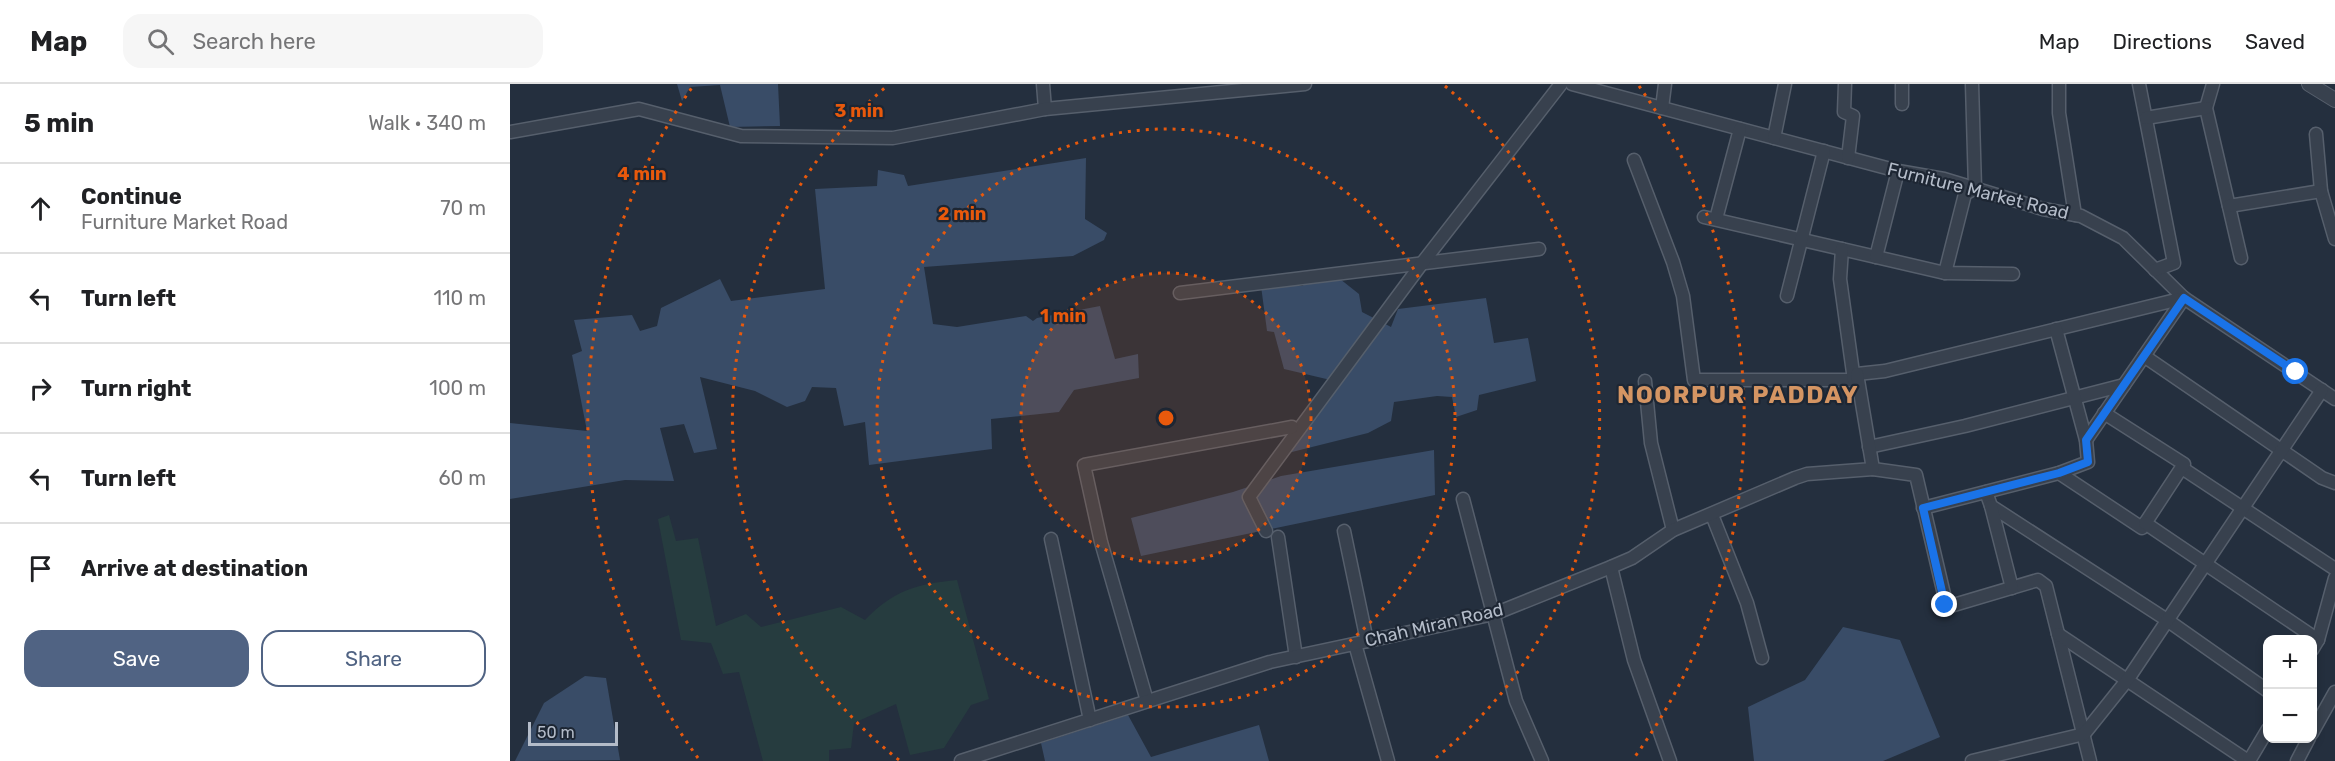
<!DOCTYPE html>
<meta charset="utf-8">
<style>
body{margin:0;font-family:Rubik,sans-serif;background:#f6f6f6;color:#202124}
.controls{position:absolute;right:18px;bottom:18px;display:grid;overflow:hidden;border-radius:12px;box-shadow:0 3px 9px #0003}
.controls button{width:54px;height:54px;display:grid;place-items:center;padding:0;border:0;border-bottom:2px solid #e0e0e0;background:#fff;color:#202124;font:30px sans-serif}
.scale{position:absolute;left:18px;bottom:15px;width:90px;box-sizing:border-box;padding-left:6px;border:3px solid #b4bcc9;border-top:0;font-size:16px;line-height:21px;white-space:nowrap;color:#b4bcc9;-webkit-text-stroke:4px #1d2633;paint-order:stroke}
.stop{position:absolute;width:18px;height:18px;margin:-14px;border:4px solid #1a73e8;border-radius:50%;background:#fff}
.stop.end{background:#1a73e8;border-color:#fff;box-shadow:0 2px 6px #0008}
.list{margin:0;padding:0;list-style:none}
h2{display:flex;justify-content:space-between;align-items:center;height:78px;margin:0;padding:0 24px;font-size:26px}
h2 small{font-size:20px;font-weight:400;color:#757577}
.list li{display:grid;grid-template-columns:39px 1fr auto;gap:18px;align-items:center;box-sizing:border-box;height:90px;padding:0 24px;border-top:2px solid #e0e0e0}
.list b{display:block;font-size:22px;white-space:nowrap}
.list p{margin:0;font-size:20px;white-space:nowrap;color:#757577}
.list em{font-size:20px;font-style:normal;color:#757577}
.actions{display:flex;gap:12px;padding:18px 24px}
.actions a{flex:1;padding:14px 0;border:2px solid #506383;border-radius:18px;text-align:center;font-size:21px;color:#506383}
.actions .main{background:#506383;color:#fff}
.icon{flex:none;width:33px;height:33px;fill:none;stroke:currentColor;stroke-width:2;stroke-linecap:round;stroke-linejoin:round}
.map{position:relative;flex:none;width:1825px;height:677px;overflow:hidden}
header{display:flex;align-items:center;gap:36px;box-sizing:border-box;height:84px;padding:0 30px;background:#fff;border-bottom:2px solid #e0e0e0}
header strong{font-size:28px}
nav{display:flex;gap:33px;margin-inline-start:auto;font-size:21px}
.search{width:420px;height:54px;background:#f6f6f6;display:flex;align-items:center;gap:15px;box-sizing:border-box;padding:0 21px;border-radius:18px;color:#757577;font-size:22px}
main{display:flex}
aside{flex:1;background:#fff}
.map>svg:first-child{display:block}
.green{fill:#263c3f}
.water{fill:#394c67}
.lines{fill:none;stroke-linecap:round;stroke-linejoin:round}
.minor-casing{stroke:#565f6c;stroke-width:15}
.tertiary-casing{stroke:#565f6c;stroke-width:16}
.minor{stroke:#38414e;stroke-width:12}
.tertiary{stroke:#38414e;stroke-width:14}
.route{stroke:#1a73e8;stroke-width:8}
.ring{fill:none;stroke:#e8590c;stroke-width:3;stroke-dasharray:3 6}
.labels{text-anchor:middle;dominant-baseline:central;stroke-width:4.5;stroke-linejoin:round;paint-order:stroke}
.street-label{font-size:18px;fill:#b4bcc9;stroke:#1d2633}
.district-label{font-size:24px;font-weight:bold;letter-spacing:1.5px;fill:#d59563;stroke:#1d2633}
.centre{fill:#e8590c;stroke:#1d2633;stroke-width:3}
.ring-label{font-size:18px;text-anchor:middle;font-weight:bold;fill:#e8590c;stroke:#1d2633;stroke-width:4.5;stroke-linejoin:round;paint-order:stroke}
</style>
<header>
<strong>Map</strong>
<div class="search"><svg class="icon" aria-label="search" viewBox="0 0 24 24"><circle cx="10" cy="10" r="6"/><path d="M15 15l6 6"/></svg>Search here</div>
<nav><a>Map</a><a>Directions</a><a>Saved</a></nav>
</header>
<main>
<aside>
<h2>5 min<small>Walk · 340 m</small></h2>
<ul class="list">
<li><svg class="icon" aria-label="ahead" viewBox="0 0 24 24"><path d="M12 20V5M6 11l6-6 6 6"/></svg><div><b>Continue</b><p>Furniture Market Road</p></div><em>70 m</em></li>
<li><svg class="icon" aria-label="left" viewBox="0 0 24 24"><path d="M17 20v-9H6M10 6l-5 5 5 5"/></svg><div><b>Turn left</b></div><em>110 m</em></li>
<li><svg class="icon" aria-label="right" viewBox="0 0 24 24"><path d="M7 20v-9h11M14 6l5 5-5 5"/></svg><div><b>Turn right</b></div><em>100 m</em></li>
<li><svg class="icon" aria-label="left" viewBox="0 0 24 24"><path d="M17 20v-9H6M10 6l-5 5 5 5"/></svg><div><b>Turn left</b></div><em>60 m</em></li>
<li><svg class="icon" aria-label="arrive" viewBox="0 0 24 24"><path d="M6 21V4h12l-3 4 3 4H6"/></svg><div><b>Arrive at destination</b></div></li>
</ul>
<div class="actions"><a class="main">Save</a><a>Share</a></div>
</aside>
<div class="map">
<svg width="1825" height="677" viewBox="0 0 1825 677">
<rect width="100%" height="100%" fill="#242f3e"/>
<path class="green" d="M159,431L166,457L188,454L206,542L236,530L251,543L331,523L355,536C384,506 407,500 447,496L479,615L461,621L434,664L400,671L386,620L344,639L341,664L319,666V677H253L229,588L213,590L201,559L171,556L148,435Z"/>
<g class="water">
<polygon points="167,0 268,0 270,42 220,43 210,1 180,3 172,17"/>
<polygon points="576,74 575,135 597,149 594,156 563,172 414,183 423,240 447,243 516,232 523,237 527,234 590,222 605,275 628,270 629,294 564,306 549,328 481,335 482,365 359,381 355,338 334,342 326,304 302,303 295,317 277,323 245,307 190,293 207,365 184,369 174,340 150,344 164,397 115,396 0,415 0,339 77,347 62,271 72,267 64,236 122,231 130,247 147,242 151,224 210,195 221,217 315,205 305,105 367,102 368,86 394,91 398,102"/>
<polygon points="804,195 830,195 849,210 852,228 881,243 888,225 976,214 984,259 1018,254 1026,297 969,311 967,326 946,333 942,313 927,312 884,318 881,337 858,349 778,369 829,298 774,285 764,248 757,247 751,202 792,202"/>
<polygon points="924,366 925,411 631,472 621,434 723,408 771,392"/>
<polygon points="1333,543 1390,556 1430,653 1373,677 1244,677 1238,623 1295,596"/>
<polygon points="75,592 96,594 110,676 5,677 34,619"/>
<polygon points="618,631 641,673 749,641 759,677 535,677 531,659"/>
</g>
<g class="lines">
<g class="minor-casing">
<g id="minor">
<polyline points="533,0 535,25"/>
<polyline points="1062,0 1388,87 1434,95 1533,125 1571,132 1613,154 1674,214 1825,315"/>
<polyline points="1335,0 1334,28 1343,32 1338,74"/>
<polyline points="1392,0 1392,20"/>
<polyline points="1549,0 1549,29 1565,131"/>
<polyline points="1629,0 1664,179 1645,186"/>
<polyline points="1703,0 1696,24 1731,174"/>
<polyline points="1152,24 1155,0"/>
<polyline points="1636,34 1696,24"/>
<polyline points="0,48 129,25 231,52 383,54 535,25 795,0"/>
<polyline points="1806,50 1811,107 1825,155"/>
<polyline points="1264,54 1275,0"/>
<polyline points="1124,76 1163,178 1173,212 1184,296 1344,296 1347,290 1375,287 1674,214"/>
<polyline points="1719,122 1811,107"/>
<polyline points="1194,133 1435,189 1503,190"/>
<polyline points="1206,135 1230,45"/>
<polyline points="1332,165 1330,195 1344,296"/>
<polyline points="1366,173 1388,87"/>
<polyline points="1435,189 1455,110 1465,104 1462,0"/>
<polyline points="670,209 1029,165"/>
<polyline points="1277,212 1314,67"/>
<polyline points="1634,272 1812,394 1825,399"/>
<polyline points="1135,297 1141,359 1163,446"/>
<polyline points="1576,356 1674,214"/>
<polyline points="1359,363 1455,342 1614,301"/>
<polyline points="1672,384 1825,485"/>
<polyline points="1363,385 1406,391 1437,523 1528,496 1536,502 1580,677"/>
<polyline points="1549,389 1632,444 1674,380 1594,329"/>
<polyline points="1476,408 1481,422 1657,536 1758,607"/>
<polyline points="953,415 1006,617 1032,677"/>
<polyline points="1481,422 1502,504"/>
<polyline points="1413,424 1549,389 1578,378 1576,356 1546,245"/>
<polyline points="1202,431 1237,519 1252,574"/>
<polyline points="1635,439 1808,556"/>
<polyline points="756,447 739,413 913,178 1051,0"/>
<polyline points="834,447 857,557"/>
<polyline points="768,453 786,573"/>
<polyline points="541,455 580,636"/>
<polyline points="1101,483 1124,576 1160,677"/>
<polyline points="1548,550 1738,677"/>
<polyline points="845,560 878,677"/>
<polyline points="1802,566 1808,556 1825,494"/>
<polyline points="637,617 591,458 574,381 782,343"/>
<polyline points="1802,649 1825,608"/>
<polyline points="451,677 760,578 984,530 1101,483 1122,474 1163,446 1285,394 1297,390 1363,385 1347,290"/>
<polyline points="1462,677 1574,650 1618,595 1812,306"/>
<polyline points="1739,677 1758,645"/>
<polyline points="1787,677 1799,654"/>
</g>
</g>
<g class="tertiary-casing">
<polyline id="tertiary" points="1799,0 1825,16"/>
</g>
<use href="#minor" class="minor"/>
<use href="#tertiary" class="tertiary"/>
</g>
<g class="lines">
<polyline class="route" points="1435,521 1413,424 1549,389 1578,378 1576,356 1674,214 1786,288"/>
</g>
<circle cx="656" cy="334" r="145" fill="#e8590c" fill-opacity=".12"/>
<g class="ring">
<circle cx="656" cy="334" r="145"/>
<circle cx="656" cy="334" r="289"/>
<path d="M389 676A434 434 0 0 1 377 2M935 2A434 434 0 0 1 923 676"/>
<path d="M188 674A578 578 0 0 1 183 2M1129 2A578 578 0 0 1 1124 674"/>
</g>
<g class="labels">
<g class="street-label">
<text transform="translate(1468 107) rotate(14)">Furniture Market Road</text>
<text transform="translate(924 541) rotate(-13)">Chah Miran Road</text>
</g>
<g class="district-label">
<text x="1228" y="311">NOORPUR PADDAY</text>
</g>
</g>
<circle cx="656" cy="334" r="9" class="centre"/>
<g class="ring-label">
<text x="349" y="33">3 min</text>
<text x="132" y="96">4 min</text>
<text x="452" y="136">2 min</text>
<text x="553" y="238">1 min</text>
</g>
</svg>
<div class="controls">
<button>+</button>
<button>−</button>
</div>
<div class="scale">50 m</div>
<div class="stop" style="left:1786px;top:288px"></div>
<div class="stop end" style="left:1435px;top:521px"></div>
</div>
</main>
